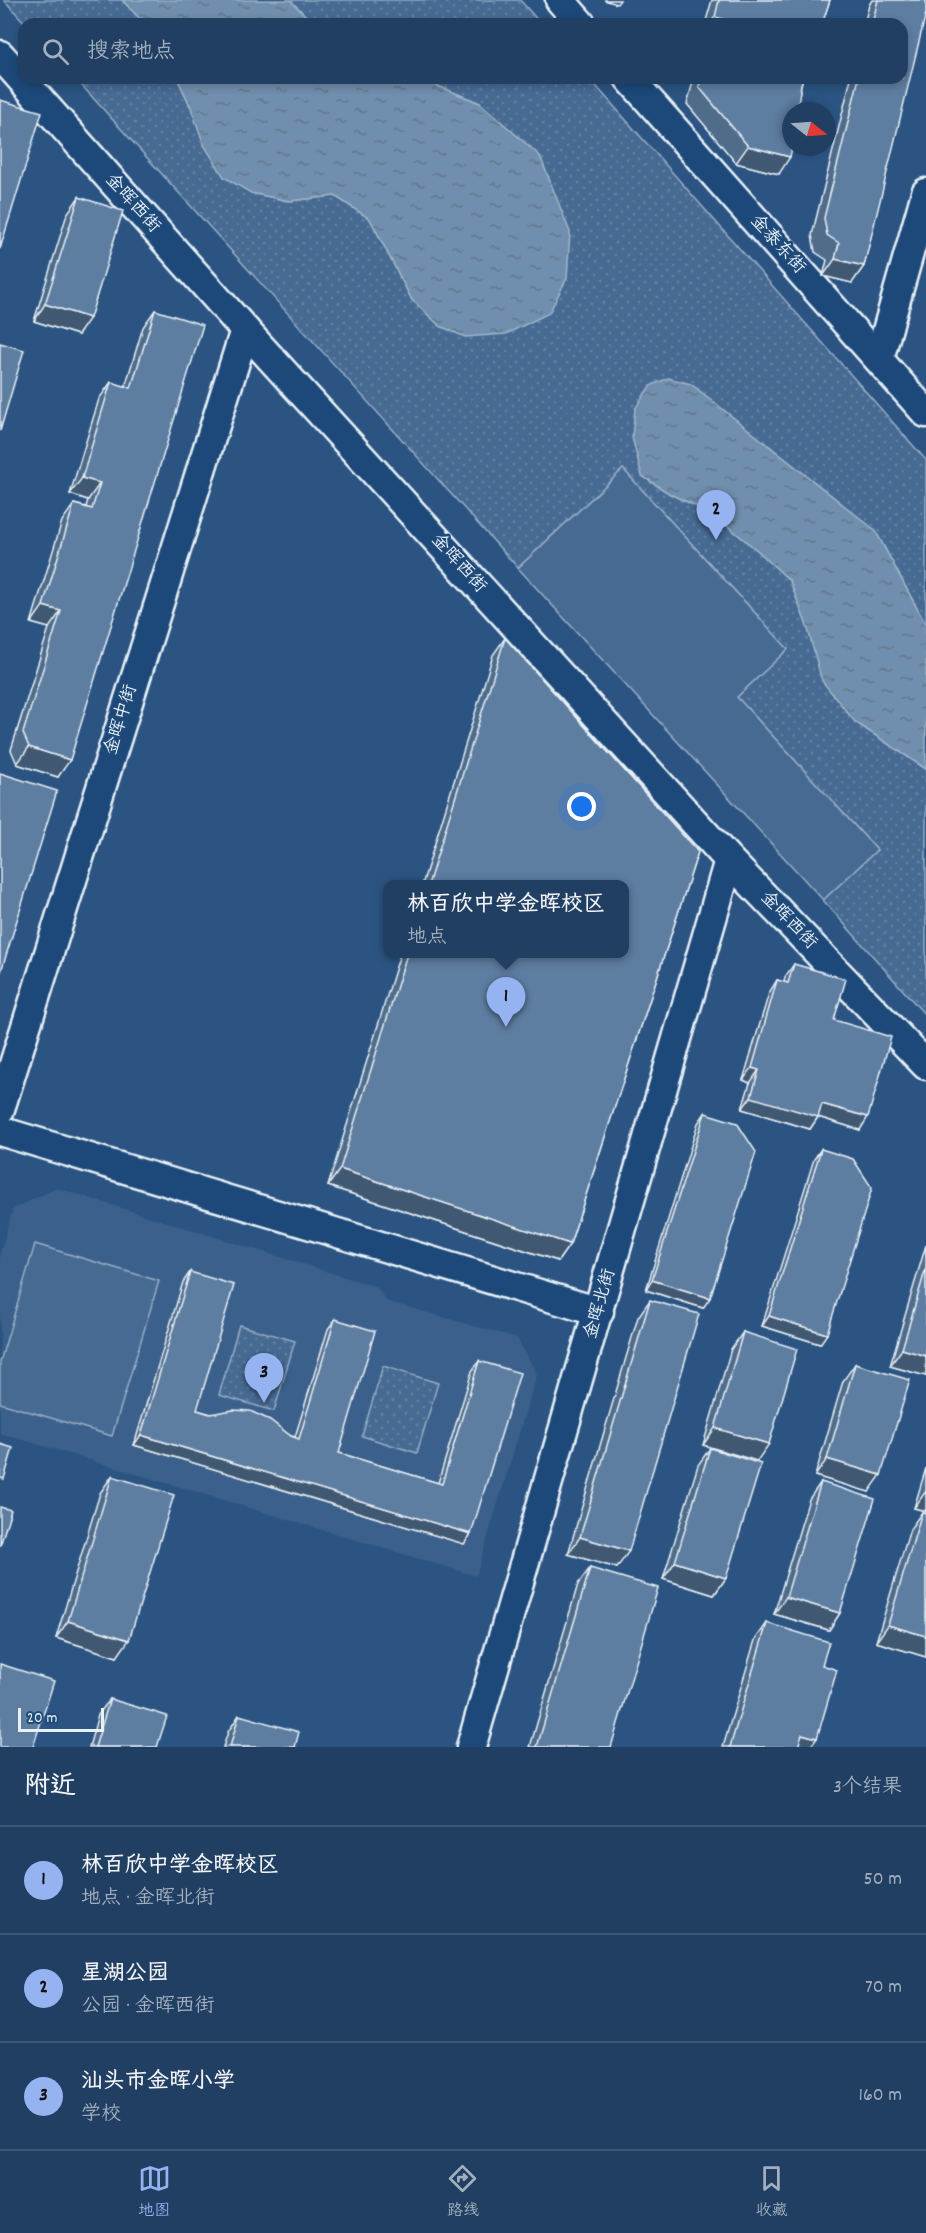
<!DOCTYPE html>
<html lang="zh">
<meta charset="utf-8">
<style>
body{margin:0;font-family:Dekko,"LXGW WenKai TC",sans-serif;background:#284668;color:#f1f3f6}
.compass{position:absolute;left:782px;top:102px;width:54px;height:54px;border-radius:50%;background:#203f62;box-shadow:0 3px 9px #0003;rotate:107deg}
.scale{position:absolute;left:18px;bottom:15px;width:86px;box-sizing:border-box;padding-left:6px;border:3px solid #e8f1f8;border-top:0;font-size:16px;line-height:21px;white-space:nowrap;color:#e8f1f8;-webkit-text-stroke:4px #1f4a7a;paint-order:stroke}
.you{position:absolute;left:582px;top:807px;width:21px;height:21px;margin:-15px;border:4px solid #fff;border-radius:50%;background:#1a73e8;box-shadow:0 0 0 9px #1a73e833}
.badge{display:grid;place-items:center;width:39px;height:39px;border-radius:50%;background:#95b2f1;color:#111;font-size:20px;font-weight:700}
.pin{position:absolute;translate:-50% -50px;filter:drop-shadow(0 2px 3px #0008)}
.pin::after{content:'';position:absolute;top:32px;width:21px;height:18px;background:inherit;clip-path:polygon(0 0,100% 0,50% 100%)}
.popup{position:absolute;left:383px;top:880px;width:246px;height:78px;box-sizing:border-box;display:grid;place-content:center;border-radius:12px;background:#203f62;filter:drop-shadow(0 2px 4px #0005);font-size:20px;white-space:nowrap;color:#a2afbe}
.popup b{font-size:22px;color:#f1f3f6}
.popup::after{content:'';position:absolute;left:50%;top:100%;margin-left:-12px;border:12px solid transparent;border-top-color:#203f62}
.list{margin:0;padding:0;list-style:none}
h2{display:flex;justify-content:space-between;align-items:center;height:78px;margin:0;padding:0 24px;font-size:26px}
h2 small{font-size:20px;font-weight:400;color:#a2afbe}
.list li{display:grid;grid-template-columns:39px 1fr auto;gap:18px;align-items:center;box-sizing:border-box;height:108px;padding:0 24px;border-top:2px solid #3d5877}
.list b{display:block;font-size:22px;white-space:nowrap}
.list p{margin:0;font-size:20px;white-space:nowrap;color:#a2afbe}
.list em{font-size:20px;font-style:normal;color:#a2afbe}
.icon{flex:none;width:33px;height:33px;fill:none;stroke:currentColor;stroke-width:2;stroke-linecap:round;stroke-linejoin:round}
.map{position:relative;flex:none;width:926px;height:1747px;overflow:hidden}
.search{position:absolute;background:#203f62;box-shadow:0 3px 9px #0003;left:18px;right:18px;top:18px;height:66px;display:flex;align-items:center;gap:15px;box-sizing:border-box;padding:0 21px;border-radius:18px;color:#a2afbe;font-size:22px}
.sheet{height:402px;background:#203f62}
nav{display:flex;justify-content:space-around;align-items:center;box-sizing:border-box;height:84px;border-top:2px solid #3d5877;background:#203f62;font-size:16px;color:#a2afbe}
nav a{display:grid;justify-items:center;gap:3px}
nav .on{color:#95b2f1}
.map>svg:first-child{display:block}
.built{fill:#3a608b}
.grass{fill:url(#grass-dots);stroke:#98aec6;stroke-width:1.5}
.garden{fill:#476b93;stroke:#98aec6;stroke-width:1.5}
.water{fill:url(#water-ripples);stroke:#a0b6cb;stroke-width:1.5}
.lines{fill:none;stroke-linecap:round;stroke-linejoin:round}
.street-casing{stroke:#e8f1f8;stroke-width:33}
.street{stroke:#1f4a7a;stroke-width:28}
.wall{fill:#506c8a;stroke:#e8f1f8;stroke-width:1.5}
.shaded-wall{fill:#415871;stroke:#e8f1f8;stroke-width:1.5}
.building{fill:#5d7da1;stroke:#e8f1f8;stroke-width:1.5}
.labels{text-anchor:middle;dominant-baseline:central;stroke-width:5;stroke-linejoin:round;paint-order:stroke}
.street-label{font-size:18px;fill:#e8f1f8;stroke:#1f4a7a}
</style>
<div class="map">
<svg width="926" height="1747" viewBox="0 0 926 1747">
<defs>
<pattern id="grass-dots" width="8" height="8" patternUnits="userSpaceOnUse" patternTransform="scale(1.5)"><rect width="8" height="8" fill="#476b93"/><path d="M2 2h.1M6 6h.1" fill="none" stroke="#6281a3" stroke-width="1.8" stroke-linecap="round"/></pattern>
<pattern id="water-ripples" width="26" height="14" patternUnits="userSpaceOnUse" patternTransform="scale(1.5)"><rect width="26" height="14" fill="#708ead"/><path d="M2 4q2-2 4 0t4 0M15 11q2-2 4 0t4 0" fill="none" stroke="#61768a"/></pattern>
</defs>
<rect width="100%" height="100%" fill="#2b5482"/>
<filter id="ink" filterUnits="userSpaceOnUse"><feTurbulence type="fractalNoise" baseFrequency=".0167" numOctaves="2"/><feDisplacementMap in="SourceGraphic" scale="12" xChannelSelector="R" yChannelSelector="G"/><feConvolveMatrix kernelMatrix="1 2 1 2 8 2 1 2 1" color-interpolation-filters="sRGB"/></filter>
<g filter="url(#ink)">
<polygon class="built" points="57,1188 377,1287 386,1301 517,1338 537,1374 476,1576 0,1433 0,1253 13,1209"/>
<g class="grass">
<polygon points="4,0 122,0 145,24 26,24"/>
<polygon points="290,0 520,0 541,24 314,24"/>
<polygon points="75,78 177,78 190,105 251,193 289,201 335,196 370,219 412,300 480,103 418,78 589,78 926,460 926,625 875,530 670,494 711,513 757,550 790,581 807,626 855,722 926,769 926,1016 823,900 877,850 737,697 788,649 623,469 518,568"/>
<polygon points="239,1325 295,1341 274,1411 219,1395"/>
<polygon points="383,1366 438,1383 417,1453 362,1436"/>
</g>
<g class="garden">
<polygon points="623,469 788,649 737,697 877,850 823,900 518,568"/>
<polygon points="35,1244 159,1281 112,1436 0,1403 0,1362"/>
</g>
<g class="water">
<polygon points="122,0 290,0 314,24 145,24"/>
<polygon points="177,78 418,78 480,103 540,156 570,232 567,278 549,313 506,334 465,337 440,326 412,300 370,219 335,196 289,201 251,193 224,177 204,145 190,105"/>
<polygon points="668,378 691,384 875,530 926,625 926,769 855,722 822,681 807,626 790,581 757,550 711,513 670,494 642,476 632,437 635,409 650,386"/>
</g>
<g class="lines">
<g class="street-casing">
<g id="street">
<polyline points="560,0 581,24"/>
<polyline points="0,55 245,330 729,860 926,1065"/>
<polyline points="629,78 926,413"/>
<polyline points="879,359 926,193"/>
<polyline points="0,1109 245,330"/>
<polyline points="0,1131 599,1312"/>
<polyline points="471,1747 729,860"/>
</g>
</g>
<use href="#street" class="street"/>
</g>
<g class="wall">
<polygon points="712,0 830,0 822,24 705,24"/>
<polygon points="872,0 926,0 864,266 852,283 823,276 827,260 815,252 812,235 851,78 902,78 902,24 864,24 869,5"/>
<polygon points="694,78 803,78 779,174 736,163 687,104"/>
<polygon points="79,197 78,335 34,321 67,214"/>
<polygon points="155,310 58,777 17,764 11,750 49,628 31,623 62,521 74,504 86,507 88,500 70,494 99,399 111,382 125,387 143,327"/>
<polygon points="505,638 698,852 570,1244 558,1261 328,1186 400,954 624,954 624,885 422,885 493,655"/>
<polygon points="794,964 834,1020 860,1130 818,1117 810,1129 742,1109 750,1083 743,1080 769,993 777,980 784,982 785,977"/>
<polygon points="705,1113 703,1308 646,1290 698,1123"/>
<polygon points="821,1149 820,1344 762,1326 814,1159"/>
<polygon points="926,1245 926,1376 890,1366"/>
<polygon points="190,1272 197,1410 295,1437 328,1329 335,1319 339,1453 438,1483 472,1371 479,1361 471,1534 464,1544 134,1445 183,1282"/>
<polygon points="650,1300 617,1568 568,1554 638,1317"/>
<polygon points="743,1332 757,1461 703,1445 731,1349"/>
<polygon points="855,1364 869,1492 815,1476 843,1381"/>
<polygon points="710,1448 726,1578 714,1595 663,1579 698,1465"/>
<polygon points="926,1468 926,1511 914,1508"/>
<polygon points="112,1476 117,1657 56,1638 100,1493"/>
<polygon points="821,1482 840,1613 829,1630 774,1614 809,1499"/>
<polygon points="922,1512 926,1513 926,1657 876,1642 910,1529"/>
<polygon points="590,1568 611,1747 530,1747 578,1584"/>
<polygon points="767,1623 822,1665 817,1738 810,1747 723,1747 755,1640"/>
<polygon points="110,1699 157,1747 89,1747 98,1715"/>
<polygon points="239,1715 295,1747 223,1747 228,1732"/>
</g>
<g class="shaded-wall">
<polygon points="604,0 620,0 617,4"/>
<polygon points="715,17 742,24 709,24"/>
<polygon points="748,146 790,157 779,174 736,163"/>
<polygon points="835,259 864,266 852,283 823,276"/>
<polygon points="45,304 90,318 78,335 34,321"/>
<polygon points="82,478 100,483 88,500 70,494"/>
<polygon points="43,606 61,611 49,628 31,623"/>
<polygon points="29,747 70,760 58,777 17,764"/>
<polygon points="752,1068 759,1070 750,1083 743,1080"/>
<polygon points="751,1097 822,1104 868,1117 860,1130 818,1117 810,1129 742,1109"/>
<polygon points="340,1169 570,1244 558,1261 328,1186"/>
<polygon points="652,1280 710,1298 703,1308 646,1290"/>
<polygon points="769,1316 827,1334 820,1344 762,1326"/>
<polygon points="902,1349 926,1356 926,1376 890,1366"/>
<polygon points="715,1428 769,1444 757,1461 703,1445"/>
<polygon points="141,1435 471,1534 464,1544 134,1445"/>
<polygon points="827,1459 881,1475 869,1492 815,1476"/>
<polygon points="926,1491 926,1511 914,1508"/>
<polygon points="580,1537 629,1551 617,1568 568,1554"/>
<polygon points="675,1562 726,1578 714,1595 663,1579"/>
<polygon points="786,1597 840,1613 829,1630 774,1614"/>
<polygon points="68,1621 129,1640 117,1657 56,1638"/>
<polygon points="888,1625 926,1636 926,1657 876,1642"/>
<polygon points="802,1734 817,1738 810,1747 793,1747"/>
</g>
<g class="building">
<polygon points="719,0 830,0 822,24 742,24 715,17"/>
<polygon points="878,0 926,0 926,13 864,266 835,259 839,243 827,235 824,218 859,78 902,78 902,24 872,24"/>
<polygon points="701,78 803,78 801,84 797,111 791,111 791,147 792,147 790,157 748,146 699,87"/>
<polygon points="0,100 42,112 0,249"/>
<polygon points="79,197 123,211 90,318 45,304"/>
<polygon points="155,310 203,325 70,760 29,747 23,733 61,611 43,606 74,504 92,509 100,483 82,478 111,382 131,388"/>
<polygon points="0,343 24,350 0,431"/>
<polygon points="505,638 698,852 570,1244 340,1169 407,954 624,954 624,885 428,885"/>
<polygon points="0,773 57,791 0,975"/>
<polygon points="794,964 846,979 834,1020 891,1037 868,1117 822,1104 818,1117 751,1097 759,1070 752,1068 777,980 788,983"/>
<polygon points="705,1113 737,1123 756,1152 710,1298 652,1280"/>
<polygon points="821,1149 853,1159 872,1188 827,1334 769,1316"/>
<polygon points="926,1268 926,1356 902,1349"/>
<polygon points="190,1272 234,1285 197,1410 210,1414 233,1410 250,1411 270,1420 291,1436 299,1439 335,1319 375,1331 339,1453 442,1484 479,1361 520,1373 471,1534 141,1435"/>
<polygon points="650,1300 699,1314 629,1551 580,1537"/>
<polygon points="743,1332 797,1349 769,1444 715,1428"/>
<polygon points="855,1364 910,1380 881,1475 827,1459"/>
<polygon points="0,1444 13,1448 4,1479 0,1478"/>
<polygon points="710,1448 761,1464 726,1578 675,1562"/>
<polygon points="112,1476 174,1495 129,1640 68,1621"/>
<polygon points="821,1482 875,1499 840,1613 786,1597"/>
<polygon points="0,1507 11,1510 0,1546"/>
<polygon points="922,1512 926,1513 926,1636 888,1625"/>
<polygon points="590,1568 658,1588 611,1747 537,1747"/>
<polygon points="767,1623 829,1642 822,1665 837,1670 817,1738 802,1734 798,1747 730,1747"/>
<polygon points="0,1664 54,1681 33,1747 0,1747"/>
<polygon points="110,1699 167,1716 157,1747 95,1747"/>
<polygon points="239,1715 299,1732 295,1747 230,1747"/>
</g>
</g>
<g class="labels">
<g class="street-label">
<text transform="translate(132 204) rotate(48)">金晖西街</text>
<text transform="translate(777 245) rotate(48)">金泰东街</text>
<text transform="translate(458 564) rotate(48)">金晖西街</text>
<text transform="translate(122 720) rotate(-73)">金晖中街</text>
<text transform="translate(788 921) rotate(46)">金晖西街</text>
<text transform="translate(601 1304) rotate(-74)">金晖北街</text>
</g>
</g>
</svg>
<svg class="compass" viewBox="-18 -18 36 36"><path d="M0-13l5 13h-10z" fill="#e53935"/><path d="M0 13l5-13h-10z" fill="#a2afbe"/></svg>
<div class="scale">20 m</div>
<div class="you"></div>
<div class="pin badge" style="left:506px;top:1027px">1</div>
<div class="popup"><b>林百欣中学金晖校区</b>地点</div>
<div class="pin badge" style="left:716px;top:540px">2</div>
<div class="pin badge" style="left:264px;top:1403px">3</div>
<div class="search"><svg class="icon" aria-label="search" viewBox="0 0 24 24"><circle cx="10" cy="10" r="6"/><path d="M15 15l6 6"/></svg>搜索地点</div>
</div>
<section class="sheet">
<h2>附近<small>3个结果</small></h2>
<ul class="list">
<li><span class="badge">1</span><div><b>林百欣中学金晖校区</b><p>地点 · 金晖北街</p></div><em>50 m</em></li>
<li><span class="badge">2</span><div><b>星湖公园</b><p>公园 · 金晖西街</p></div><em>70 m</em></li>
<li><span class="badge">3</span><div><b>汕头市金晖小学</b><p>学校</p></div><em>160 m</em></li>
</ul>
</section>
<nav>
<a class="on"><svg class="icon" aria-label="map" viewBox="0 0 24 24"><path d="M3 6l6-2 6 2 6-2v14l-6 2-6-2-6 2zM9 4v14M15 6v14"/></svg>地图</a>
<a><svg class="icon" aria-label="directions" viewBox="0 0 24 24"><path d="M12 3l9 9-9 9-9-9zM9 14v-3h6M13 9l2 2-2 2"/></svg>路线</a>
<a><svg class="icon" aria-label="saved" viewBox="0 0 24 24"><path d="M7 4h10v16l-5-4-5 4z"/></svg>收藏</a>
</nav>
